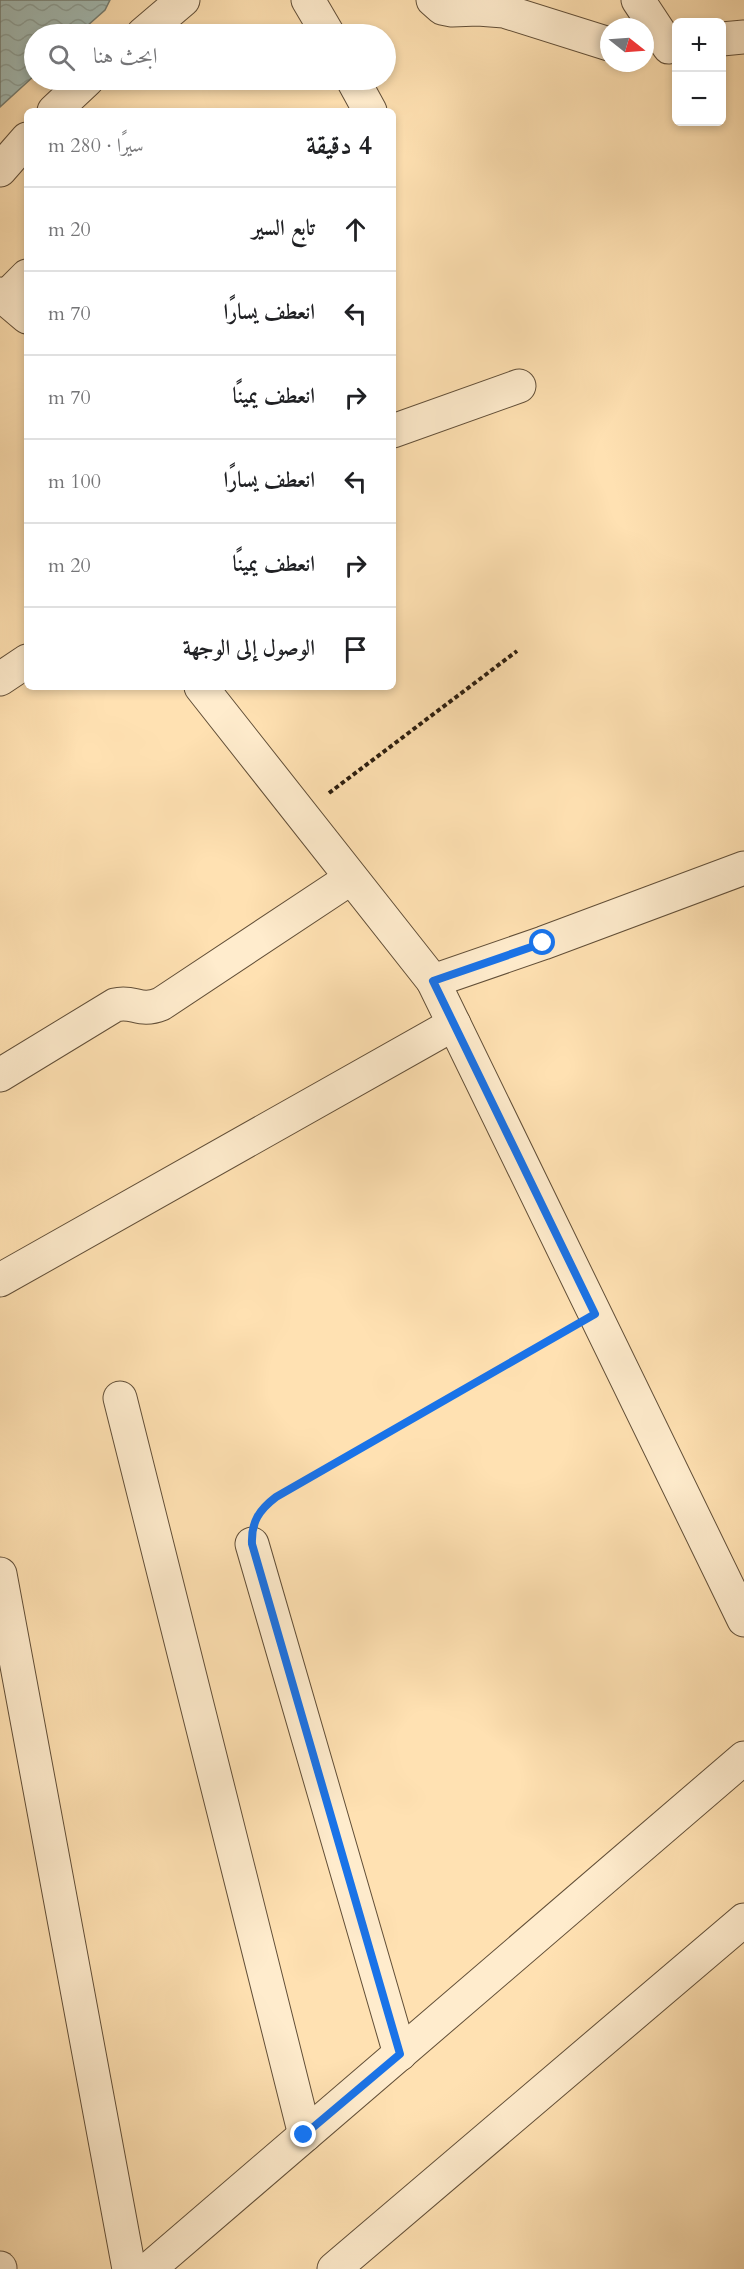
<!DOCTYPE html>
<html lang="ar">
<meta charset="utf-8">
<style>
body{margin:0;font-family:Cardo,Amiri,serif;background:#f6f6f6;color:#202124;direction:rtl}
.controls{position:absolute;right:18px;top:18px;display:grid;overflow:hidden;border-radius:9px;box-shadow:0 3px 9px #0003}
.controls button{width:54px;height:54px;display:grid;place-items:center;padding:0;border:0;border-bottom:2px solid #e0e0e0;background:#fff;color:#202124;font:30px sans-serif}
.compass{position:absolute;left:600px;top:18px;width:54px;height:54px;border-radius:50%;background:#fff;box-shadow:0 3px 9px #0003;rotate:107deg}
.stop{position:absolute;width:18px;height:18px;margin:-14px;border:4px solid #1a73e8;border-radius:50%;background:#fff}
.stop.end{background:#1a73e8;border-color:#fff;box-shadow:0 2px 6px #0008}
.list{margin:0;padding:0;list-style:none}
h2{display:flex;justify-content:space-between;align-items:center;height:78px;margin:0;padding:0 24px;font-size:26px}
h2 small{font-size:20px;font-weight:400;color:#757577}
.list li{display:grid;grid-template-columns:39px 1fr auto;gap:18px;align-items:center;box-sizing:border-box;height:84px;padding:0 24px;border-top:2px solid #e0e0e0}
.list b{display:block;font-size:22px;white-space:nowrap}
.list em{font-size:20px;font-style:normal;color:#757577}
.icon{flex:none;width:33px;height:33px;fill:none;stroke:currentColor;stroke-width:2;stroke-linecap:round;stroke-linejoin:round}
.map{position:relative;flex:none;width:744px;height:2269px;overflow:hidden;direction:ltr}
.search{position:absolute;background:#fff;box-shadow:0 3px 9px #0003;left:24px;top:24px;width:372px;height:66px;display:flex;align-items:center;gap:15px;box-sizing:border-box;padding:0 21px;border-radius:33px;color:#757577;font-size:22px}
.panel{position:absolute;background:#fff;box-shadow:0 3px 9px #0003;left:24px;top:108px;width:372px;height:582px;border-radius:9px;direction:rtl}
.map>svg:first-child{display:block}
.water{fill:url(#water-waves);stroke:#747d73;stroke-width:1.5}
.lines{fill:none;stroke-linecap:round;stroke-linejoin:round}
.minor-casing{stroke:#624f38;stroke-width:35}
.path{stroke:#2d1e0f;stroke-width:4;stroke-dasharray:4.5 3;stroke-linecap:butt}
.minor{stroke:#ffeccd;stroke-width:33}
.route{stroke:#1a73e8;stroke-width:8}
</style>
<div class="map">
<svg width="744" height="2269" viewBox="0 0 744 2269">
<defs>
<pattern id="water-waves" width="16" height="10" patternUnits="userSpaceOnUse" patternTransform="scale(1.5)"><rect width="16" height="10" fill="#a3bcb5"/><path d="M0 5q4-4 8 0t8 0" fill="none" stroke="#8da19a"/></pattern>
</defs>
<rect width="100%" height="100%" fill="#ffe1b2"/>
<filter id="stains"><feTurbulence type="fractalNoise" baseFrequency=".00333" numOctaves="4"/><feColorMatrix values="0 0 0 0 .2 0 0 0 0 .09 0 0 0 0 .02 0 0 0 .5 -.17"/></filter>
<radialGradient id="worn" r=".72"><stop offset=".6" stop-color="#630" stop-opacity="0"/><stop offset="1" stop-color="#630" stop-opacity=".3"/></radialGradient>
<polygon class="water" points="0,0 110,0 105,10 78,34 34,34 34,76 0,107"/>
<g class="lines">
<g class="minor-casing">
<g id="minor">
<polyline points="308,0 328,34"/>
<polyline points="433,0 442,8 452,10 478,9 504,11 609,44"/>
<polyline points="638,0 669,47 676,46"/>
<polyline points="143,34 183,0"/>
<polyline points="722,39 744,37"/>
<polyline points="353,80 370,111"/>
<polyline points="54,111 87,80"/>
<polyline points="0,170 27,139"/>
<polyline points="0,294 27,317"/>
<polyline points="5,298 27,276"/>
<polyline points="393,431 519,386"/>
<polyline points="0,679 27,661"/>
<polyline points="201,687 433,981 543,943 744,868"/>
<polyline points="433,981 744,1620"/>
<path d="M0,1075L115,1005C134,1000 139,1013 161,1004L351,878"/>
<polyline points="0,1280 454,1024"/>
<polyline points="120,1398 305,2135"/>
<polyline points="252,1544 400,2054"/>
<polyline points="0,1574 129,2269"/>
<polyline points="0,2268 0,2269"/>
<polyline points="149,2269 744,1758"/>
<polyline points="334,2269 744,1920"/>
</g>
</g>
<g class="path">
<polyline points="329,793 517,651"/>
<polyline points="260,1511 276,1497 566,1331"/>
</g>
<use href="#minor" class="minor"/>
</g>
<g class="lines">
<path class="route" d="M304,2135L400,2054L252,1544C251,1522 259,1510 276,1497L595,1314L433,981L543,943"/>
</g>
<rect width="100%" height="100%" filter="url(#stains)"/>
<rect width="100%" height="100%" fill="url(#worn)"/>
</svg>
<div class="controls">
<button>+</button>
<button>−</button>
</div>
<svg class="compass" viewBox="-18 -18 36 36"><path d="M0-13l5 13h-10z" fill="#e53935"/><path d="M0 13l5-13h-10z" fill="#757577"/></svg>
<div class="stop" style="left:543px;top:943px"></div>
<div class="stop end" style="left:304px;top:2135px"></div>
<div class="search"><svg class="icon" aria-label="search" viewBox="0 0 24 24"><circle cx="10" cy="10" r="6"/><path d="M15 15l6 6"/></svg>ابحث هنا</div>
<section class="panel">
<h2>4 دقيقة<small>سيرًا · 280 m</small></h2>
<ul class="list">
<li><svg class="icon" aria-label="ahead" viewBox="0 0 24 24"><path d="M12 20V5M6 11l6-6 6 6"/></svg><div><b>تابع السير</b></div><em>20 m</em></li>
<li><svg class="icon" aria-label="left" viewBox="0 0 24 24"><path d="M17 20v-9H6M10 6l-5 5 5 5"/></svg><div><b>انعطف يسارًا</b></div><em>70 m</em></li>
<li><svg class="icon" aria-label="right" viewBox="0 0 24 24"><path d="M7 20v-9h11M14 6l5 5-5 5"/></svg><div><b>انعطف يمينًا</b></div><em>70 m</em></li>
<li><svg class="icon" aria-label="left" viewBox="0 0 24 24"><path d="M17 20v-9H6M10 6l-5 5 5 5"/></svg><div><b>انعطف يسارًا</b></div><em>100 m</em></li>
<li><svg class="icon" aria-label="right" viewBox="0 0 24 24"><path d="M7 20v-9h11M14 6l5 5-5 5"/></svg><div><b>انعطف يمينًا</b></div><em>20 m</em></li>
<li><svg class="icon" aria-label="arrive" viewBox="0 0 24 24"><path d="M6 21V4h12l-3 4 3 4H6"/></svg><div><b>الوصول إلى الوجهة</b></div></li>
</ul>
</section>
</div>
